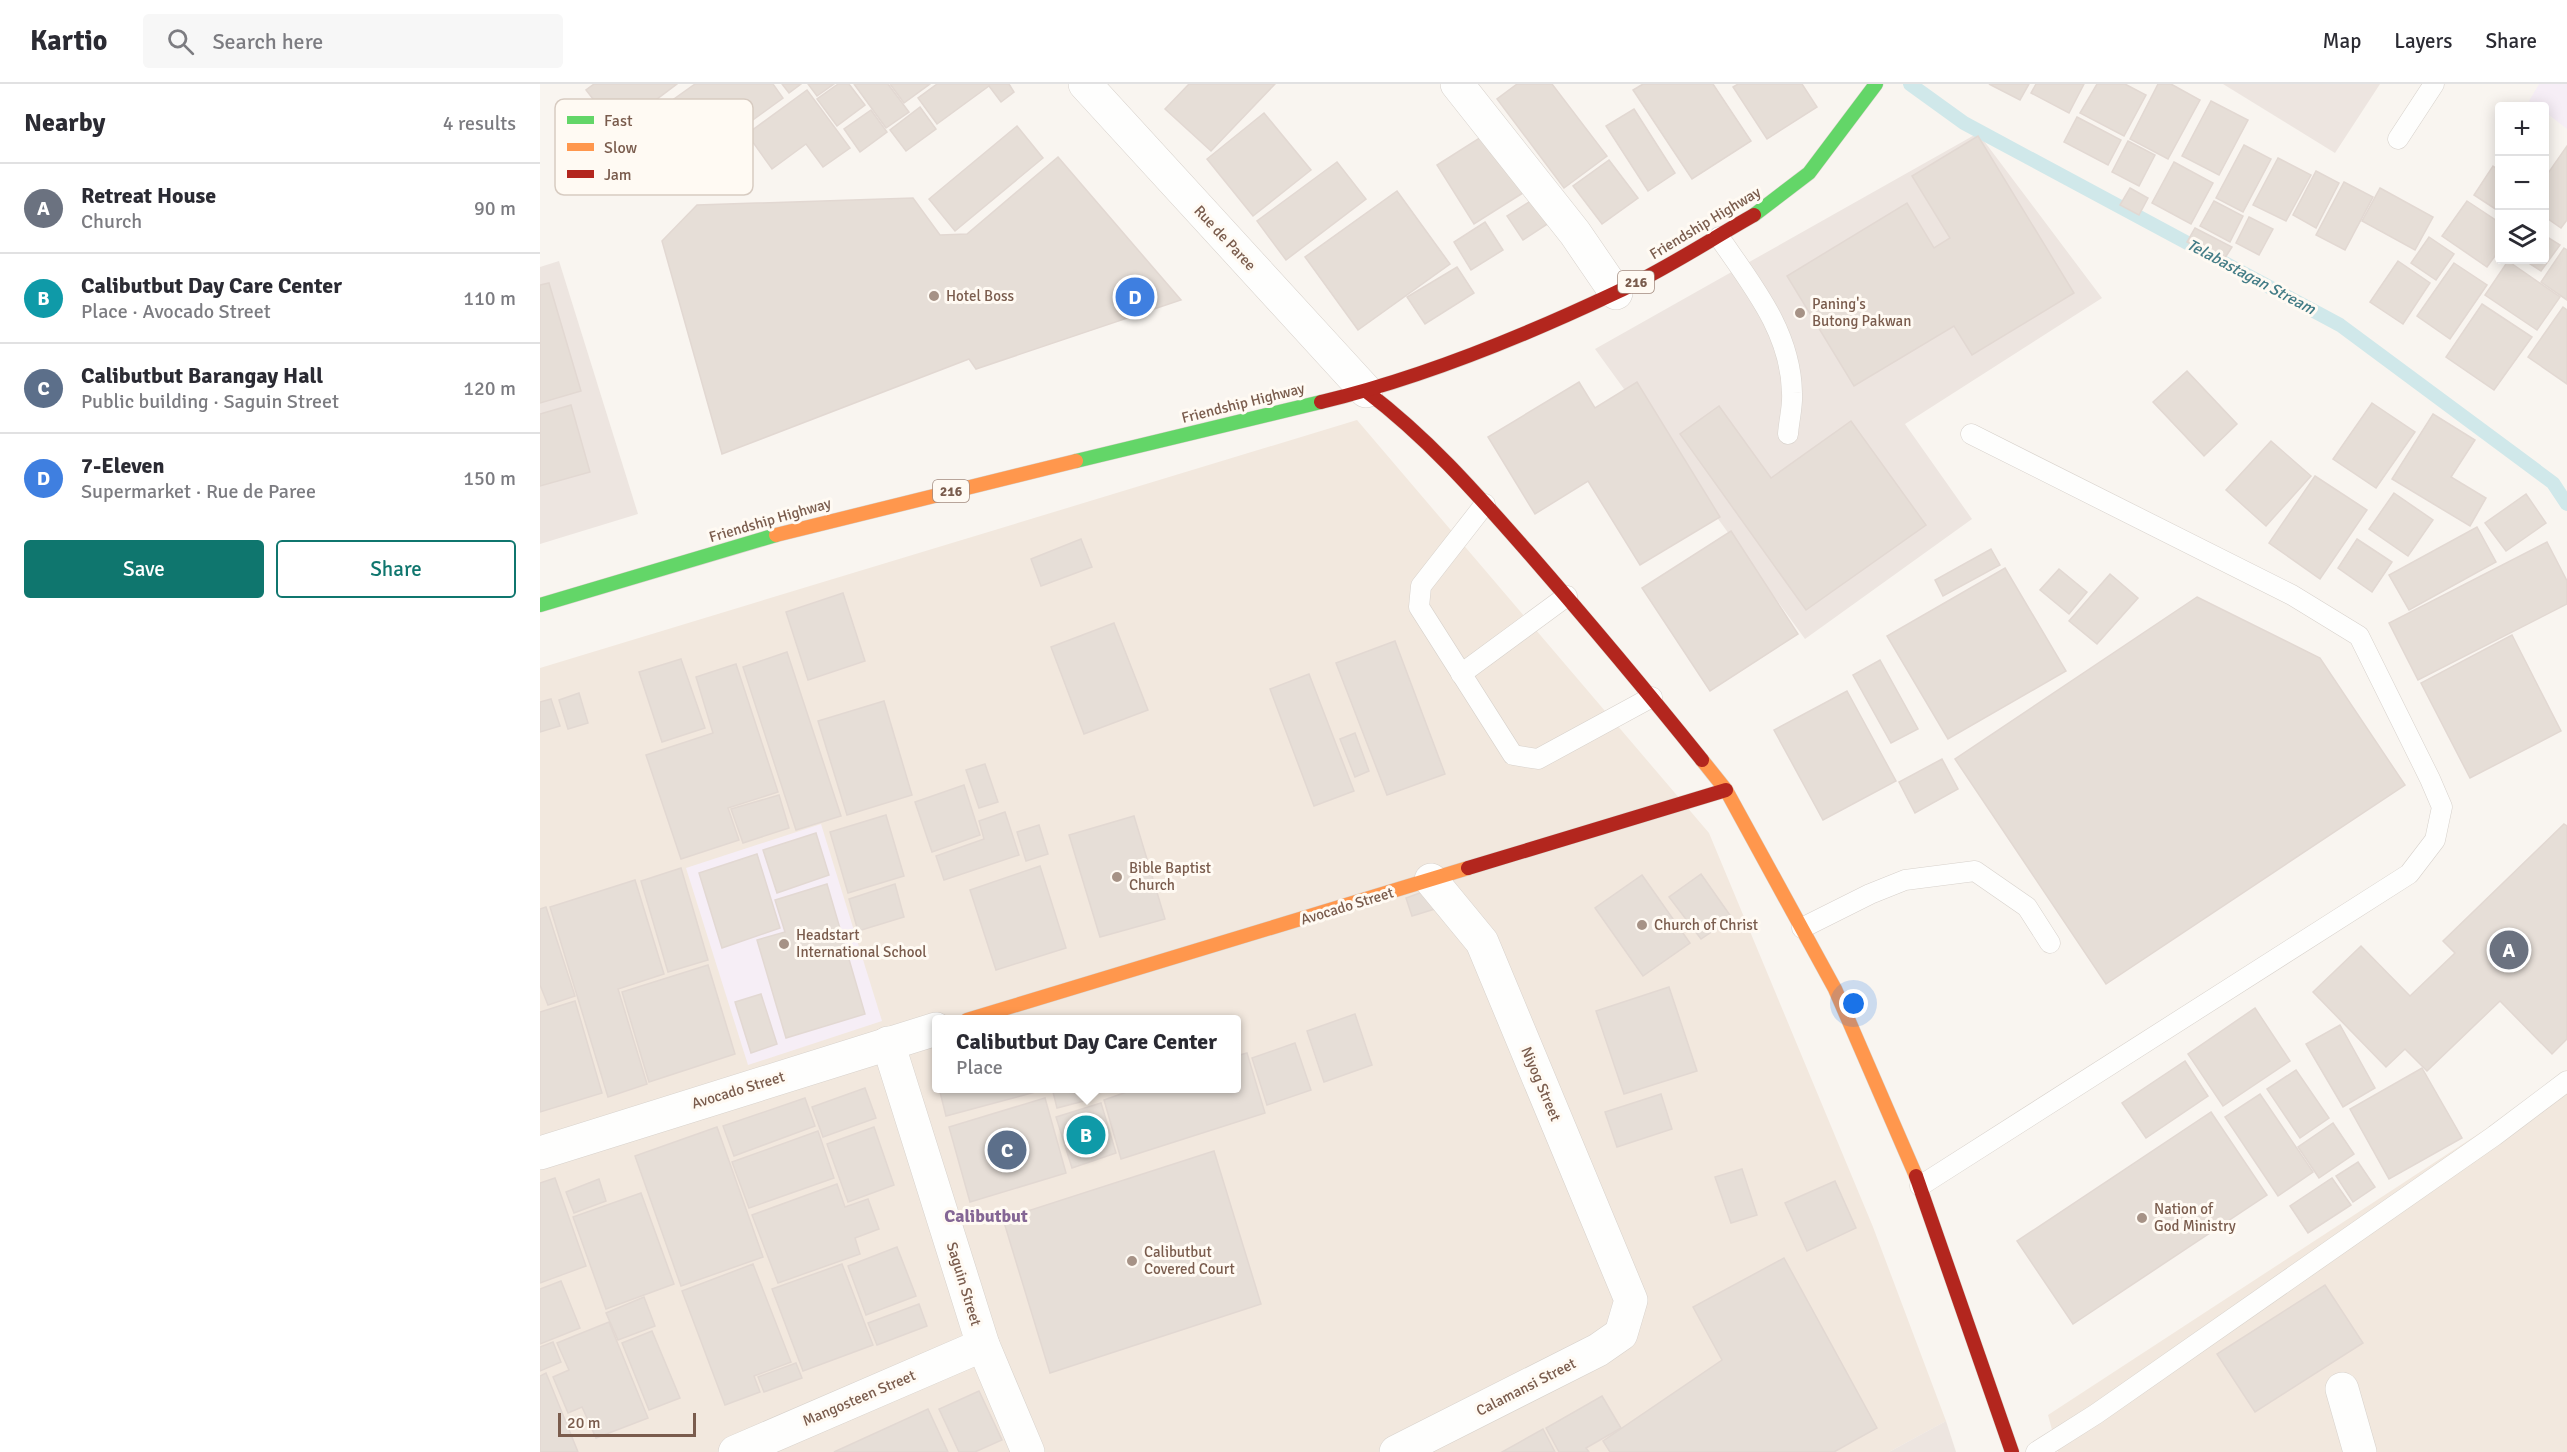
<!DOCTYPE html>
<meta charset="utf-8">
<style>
body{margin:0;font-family:Signika,sans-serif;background:#f7f7f7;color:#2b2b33}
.controls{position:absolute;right:18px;top:18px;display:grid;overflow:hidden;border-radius:6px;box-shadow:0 3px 15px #0003}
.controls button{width:54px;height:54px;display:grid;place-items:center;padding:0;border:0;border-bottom:2px solid #e1e1e2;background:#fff;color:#2b2b33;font:30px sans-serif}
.scale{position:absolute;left:18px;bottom:15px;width:138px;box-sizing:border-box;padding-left:6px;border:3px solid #7a5c4d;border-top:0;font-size:16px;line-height:21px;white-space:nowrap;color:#7a5c4d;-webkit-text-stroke:4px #fffaf3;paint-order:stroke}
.you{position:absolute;left:1314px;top:920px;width:21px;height:21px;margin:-15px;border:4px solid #fff;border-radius:50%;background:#1a73e8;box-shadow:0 0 0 9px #1a73e833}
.badge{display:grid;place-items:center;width:39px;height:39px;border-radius:50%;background:#0f766e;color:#fff;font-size:20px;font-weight:700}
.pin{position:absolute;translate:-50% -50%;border:3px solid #fff;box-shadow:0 2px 6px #0006}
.popup{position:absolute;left:392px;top:931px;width:309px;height:78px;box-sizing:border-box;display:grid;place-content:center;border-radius:6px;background:#fff;filter:drop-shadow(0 2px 4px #0005);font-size:20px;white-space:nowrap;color:#7c7c81}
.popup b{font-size:22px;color:#2b2b33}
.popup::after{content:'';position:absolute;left:50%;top:100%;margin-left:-12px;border:12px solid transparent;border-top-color:#fff}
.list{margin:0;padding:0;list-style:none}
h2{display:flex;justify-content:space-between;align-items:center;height:78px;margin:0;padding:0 24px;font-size:26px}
h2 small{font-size:20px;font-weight:400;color:#7c7c81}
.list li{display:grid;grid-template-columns:39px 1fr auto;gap:18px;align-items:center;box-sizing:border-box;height:90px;padding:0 24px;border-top:2px solid #e1e1e2}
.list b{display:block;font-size:22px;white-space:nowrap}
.list p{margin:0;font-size:20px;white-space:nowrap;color:#7c7c81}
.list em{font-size:20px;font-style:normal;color:#7c7c81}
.actions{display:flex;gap:12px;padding:18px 24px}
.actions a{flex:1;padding:14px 0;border:2px solid #0f766e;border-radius:6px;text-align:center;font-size:21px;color:#0f766e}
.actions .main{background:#0f766e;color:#fff}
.icon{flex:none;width:33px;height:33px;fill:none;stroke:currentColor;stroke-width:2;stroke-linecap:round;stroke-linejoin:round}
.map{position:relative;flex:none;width:2027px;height:1368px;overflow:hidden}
header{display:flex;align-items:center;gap:36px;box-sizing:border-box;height:84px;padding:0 30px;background:#fff;border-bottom:2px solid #e1e1e2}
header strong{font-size:28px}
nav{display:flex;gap:33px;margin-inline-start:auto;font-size:21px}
.search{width:420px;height:54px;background:#f7f7f7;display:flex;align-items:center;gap:15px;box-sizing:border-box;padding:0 21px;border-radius:6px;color:#7c7c81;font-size:22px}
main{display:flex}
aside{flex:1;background:#fff}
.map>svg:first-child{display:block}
.residential{fill:#f2e8de;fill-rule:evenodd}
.industrial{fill:#ede5e0}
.education{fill:#f6eef6}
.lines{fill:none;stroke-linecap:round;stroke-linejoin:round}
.stream{stroke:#d0e8ea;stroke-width:14}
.building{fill:#e6ded7;stroke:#e2d8d2;stroke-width:1.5}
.lane-casing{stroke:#d7d1cb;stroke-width:21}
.street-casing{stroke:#d7d1cb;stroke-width:34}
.fast-casing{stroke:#d9d2cb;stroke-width:15}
.slow-casing{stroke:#d9d2cb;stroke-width:15}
.jam-casing{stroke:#d9d2cb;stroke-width:15}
.lane{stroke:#fefefd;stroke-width:20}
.street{stroke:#fefefd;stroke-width:33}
.fast{stroke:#63d668;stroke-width:14}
.slow{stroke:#ff974d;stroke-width:14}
.jam{stroke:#b3261e;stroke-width:14}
.poi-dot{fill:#a69286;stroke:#fffaf3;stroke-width:2}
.labels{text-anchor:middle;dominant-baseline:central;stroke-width:6;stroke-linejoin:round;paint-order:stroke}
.shield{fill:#fffaf3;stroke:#a28b7f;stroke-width:1.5}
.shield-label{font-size:14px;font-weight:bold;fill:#7a5c4d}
.street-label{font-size:15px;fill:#7a5c4d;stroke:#fffaf3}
.poi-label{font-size:15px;fill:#7a5c4d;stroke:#fffaf3;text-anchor:start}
.water-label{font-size:16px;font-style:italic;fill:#437c86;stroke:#fffaf3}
.quarter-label{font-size:18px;font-weight:bold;fill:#846695;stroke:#fffaf3}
.key{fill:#fffaf3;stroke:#d7cbc1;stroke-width:1.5}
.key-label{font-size:16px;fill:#7a5c4d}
</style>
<header>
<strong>Kartio</strong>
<div class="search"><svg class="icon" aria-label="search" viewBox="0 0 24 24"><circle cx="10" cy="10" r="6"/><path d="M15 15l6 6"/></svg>Search here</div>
<nav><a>Map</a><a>Layers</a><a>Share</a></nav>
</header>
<main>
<aside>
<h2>Nearby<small>4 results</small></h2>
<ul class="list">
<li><span class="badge" style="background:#6b7280">A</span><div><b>Retreat House</b><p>Church</p></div><em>90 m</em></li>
<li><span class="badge" style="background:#0f9aa8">B</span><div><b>Calibutbut Day Care Center</b><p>Place · Avocado Street</p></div><em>110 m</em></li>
<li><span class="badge" style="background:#5c6f8a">C</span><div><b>Calibutbut Barangay Hall</b><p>Public building · Saguin Street</p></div><em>120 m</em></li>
<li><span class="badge" style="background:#3f7fe0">D</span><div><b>7-Eleven</b><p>Supermarket · Rue de Paree</p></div><em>150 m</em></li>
</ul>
<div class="actions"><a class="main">Save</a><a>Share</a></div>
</aside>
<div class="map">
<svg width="2027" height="1368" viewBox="0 0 2027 1368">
<rect width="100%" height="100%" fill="#f9f5f0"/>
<g class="residential">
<path d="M817,336L1169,749L1333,1143L1406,1337L1349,1368H0V584ZM396,936H696V1004H396Z"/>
<polygon points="2027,992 2027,1368 1518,1368 1508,1331"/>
</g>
<g class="industrial">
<polygon points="1683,0 1840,0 1795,69"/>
<polygon points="1438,49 1562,214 1365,340 1432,435 1265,555 1055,265"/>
<polygon points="19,177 98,430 0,460 0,183"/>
<polygon points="1406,1337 1416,1368 1349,1368"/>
</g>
<g class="education">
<polygon points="1999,0 2027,0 2027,45 2005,28 2004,22 1996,22 1989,17"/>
<polygon points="281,740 342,937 208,981 146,784"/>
</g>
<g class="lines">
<polyline class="stream" points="1370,0 1424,39 1800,241 2013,399 2027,420"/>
</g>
<g class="building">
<polygon points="54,0 137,0 104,25 120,45 92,66 46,6"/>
<polygon points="155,0 233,0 243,14 158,76 120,25"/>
<polygon points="242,0 261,0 249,9"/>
<polygon points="268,0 294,0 277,12"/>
<polygon points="298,0 309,0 325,21 297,42 277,15"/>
<polygon points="314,0 348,0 369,28 346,44"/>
<polygon points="350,0 390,0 364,19"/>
<polygon points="397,0 469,0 474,8 461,18 449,2 397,40 378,14"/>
<polygon points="649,0 735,0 671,67 625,25"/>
<polygon points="977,0 1012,0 1067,72 1024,104 957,15"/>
<polygon points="1103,0 1173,0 1211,57 1152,95 1093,6"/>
<polygon points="1198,0 1262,0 1277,23 1227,55 1193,3"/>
<polygon points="1449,0 1489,0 1480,16"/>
<polygon points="1496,0 1544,0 1529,29 1491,9"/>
<polygon points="1557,0 1585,0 1606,11 1584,52 1540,29"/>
<polygon points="1618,0 1631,0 1660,16 1628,75 1590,55"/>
<polygon points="267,6 310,64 283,83 266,60 232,85 207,50"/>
<polygon points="1671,17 1708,36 1679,91 1642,72"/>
<polygon points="380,23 396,45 366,67 350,46"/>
<polygon points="1094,25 1135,89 1108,107 1066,42"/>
<polygon points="331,26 347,48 320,68 304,45"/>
<polygon points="724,29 771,86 713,132 667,75"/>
<polygon points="1537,33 1581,56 1568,81 1524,58"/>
<polygon points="477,42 503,74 415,147 389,115"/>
<polygon points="949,48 986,107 934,140 897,81"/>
<polygon points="1438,52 1534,209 1432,271 1414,242 1314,302 1247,192 1367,119 1394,164 1410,154 1372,92"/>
<polygon points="203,53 211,65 185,84 177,72"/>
<polygon points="1588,57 1615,71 1599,102 1572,88"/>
<polygon points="1704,61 1731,75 1703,128 1676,114"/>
<polygon points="2027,62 2027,136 2021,144 2004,132 2004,95"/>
<polygon points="518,73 641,216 436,285 429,275 182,370 122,157 157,121 373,114 400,151 427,150"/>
<polygon points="1738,74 1771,91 1746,137 1713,121"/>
<polygon points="1069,76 1098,114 1062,140 1033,102"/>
<polygon points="797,78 826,115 746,176 717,137"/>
<polygon points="1634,78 1673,99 1651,140 1612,119"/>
<polygon points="1953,82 1960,87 1960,128 1934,111"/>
<polygon points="1776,87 1799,99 1776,144 1753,131"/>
<polygon points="1804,98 1833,113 1805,166 1776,151"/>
<polygon points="1590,104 1608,114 1599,131 1580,121"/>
<polygon points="1840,104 1893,133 1875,166 1822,137"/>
<polygon points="857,107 910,180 818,246 765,173"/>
<polygon points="997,113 1012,137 983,156 967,132"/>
<polygon points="1674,117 1703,132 1690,158 1660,142"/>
<polygon points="1927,117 1960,139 1960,165 1947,183 1902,152"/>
<polygon points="1709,133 1733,145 1719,171 1696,159"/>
<polygon points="945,138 963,166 931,186 914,158"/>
<polygon points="1655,144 1692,163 1683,177 1647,158"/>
<polygon points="2004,151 2020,161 2001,187 1984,176 2004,176"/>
<polygon points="1889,153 1914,170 1896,196 1871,179"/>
<polygon points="2024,164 2027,166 2027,216 2001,198"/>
<polygon points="1858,177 1890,199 1863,240 1830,218"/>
<polygon points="1968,177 2020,213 1997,246 1945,211"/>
<polygon points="1914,179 1947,201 1910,255 1877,232"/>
<polygon points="917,183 934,209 885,240 867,213"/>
<polygon points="9,199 41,307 0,319 0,201"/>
<polygon points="1942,220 1992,253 1954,306 1906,273"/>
<polygon points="2023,223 2027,226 2027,300 1988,273"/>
<polygon points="1647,287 1697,340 1664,372 1613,318"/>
<polygon points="1039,298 1055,324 1097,298 1180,433 1100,481 1048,397 995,430 948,353"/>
<polygon points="1832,319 1875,348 1836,404 1793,375"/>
<polygon points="31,321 50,388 0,402 0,330"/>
<polygon points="1179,322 1231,394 1311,337 1386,441 1266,526 1140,350"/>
<polygon points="1893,330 1935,356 1911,393 1946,414 1930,442 1852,395"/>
<polygon points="1731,357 1771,392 1726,442 1686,406"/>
<polygon points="1775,392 1827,426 1780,495 1729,459"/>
<polygon points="1854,409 1893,436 1868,472 1829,445"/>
<polygon points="1986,410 2006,439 1966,467 1945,439"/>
<polygon points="1937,443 1956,478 1869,526 1849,491"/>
<polygon points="1191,447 1258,550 1170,607 1102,504"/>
<polygon points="541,455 552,483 501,502 491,475"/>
<polygon points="1817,455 1852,478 1832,508 1798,484"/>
<polygon points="2007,458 2027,497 2027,520 1878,596 1849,539"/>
<polygon points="1451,465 1460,481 1403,512 1395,496"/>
<polygon points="1465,484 1526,587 1408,655 1347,552"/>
<polygon points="1519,485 1547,508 1529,530 1500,506"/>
<polygon points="1570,490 1598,514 1557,560 1529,537"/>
<polygon points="303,509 325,577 268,596 246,528"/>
<polygon points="1657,513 1780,574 1865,701 1566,900 1415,675"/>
<polygon points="574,539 608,626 544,650 511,563"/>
<polygon points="1972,551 2021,647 1930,694 1881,599"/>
<polygon points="855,557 905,690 847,711 796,579"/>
<polygon points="247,568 301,732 256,746 203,583"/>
<polygon points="141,575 165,644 122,658 99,588"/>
<polygon points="1340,576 1378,645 1351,659 1313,591"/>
<polygon points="196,580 238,708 188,724 199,756 141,775 106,671 173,649 156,593"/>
<polygon points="769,590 814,707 774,722 730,605"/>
<polygon points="1307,607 1356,697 1283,736 1234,646"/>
<polygon points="39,609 48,639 28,645 19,616"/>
<polygon points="11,615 20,642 0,648 0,618"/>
<polygon points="344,617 372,711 307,731 278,637"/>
<polygon points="815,649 829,687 815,693 800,655"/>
<polygon points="1402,675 1418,705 1375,729 1359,698"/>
<polygon points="445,680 458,718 439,724 426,686"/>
<polygon points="424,701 440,751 392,768 375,718"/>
<polygon points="239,711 249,744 203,759 191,725"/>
<polygon points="465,728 479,771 404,796 396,772 444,755 439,737"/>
<polygon points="346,731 364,792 308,809 290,748"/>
<polygon points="594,732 625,835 560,853 529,751"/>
<polygon points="2024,740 2027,742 2027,955 2012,970 1960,917 1887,987 1865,965 1846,983 1773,908 1821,862 1870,912 1915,869 1903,857"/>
<polygon points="499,741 508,770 486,777 477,748"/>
<polygon points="276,749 289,791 237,809 223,766"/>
<polygon points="217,770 240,844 182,864 159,789"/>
<polygon points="500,782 526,864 456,886 430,806"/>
<polygon points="141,784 168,876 128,888 101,797"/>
<polygon points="1161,790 1192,834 1161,855 1129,813"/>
<polygon points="1102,791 1150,859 1103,892 1055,824"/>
<polygon points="95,796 124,890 78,905 107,1000 68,1013 10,823"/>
<polygon points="287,800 325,930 246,954 217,856 245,848 235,816"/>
<polygon points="355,800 364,833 318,847 309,815"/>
<polygon points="888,806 895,825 872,832 866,814"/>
<polygon points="6,823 35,912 8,921 0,901 0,825"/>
<polygon points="168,881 195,970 109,998 82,908"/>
<polygon points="1129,903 1157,987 1084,1010 1056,927"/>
<polygon points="221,910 237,960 211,969 195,918"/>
<polygon points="35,917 62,1009 0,1028 0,928"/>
<polygon points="1715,924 1750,977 1683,1022 1648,970"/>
<polygon points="815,930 832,981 784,998 767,947"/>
<polygon points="1800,941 1835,1004 1803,1023 1766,960"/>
<polygon points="755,959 771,1006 727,1021 712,974"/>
<polygon points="707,969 725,1029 581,1075 564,1016 598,1004 696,1004 696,972"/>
<polygon points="1645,977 1668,1012 1606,1054 1582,1019"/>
<polygon points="1882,984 1922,1054 1849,1095 1810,1025"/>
<polygon points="1756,986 1789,1034 1760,1054 1727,1005"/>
<polygon points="325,1004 336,1034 283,1053 272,1023"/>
<polygon points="399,1004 502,1004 503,1006 406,1032"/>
<polygon points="512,1004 550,1004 552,1015 517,1024"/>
<polygon points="1121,1010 1132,1045 1077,1063 1065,1028"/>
<polygon points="1720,1010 1773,1088 1738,1112 1685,1033"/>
<polygon points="265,1014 275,1042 194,1072 183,1042"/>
<polygon points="505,1014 526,1089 430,1118 409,1043"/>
<polygon points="561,1019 576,1069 532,1084 516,1033"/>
<polygon points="1671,1028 1727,1111 1533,1240 1477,1157"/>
<polygon points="1793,1039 1814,1070 1779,1094 1758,1063"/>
<polygon points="177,1043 223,1173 141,1202 95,1072"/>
<polygon points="334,1043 354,1101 308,1118 287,1060"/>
<polygon points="278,1047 294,1094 209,1124 192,1078"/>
<polygon points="674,1067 721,1220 510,1289 463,1135"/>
<polygon points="1818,1078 1835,1103 1813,1118 1796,1092"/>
<polygon points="1202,1085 1217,1131 1191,1139 1175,1093"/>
<polygon points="15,1094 46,1182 0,1199 0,1099"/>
<polygon points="1792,1094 1811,1121 1768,1149 1750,1122"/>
<polygon points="59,1095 66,1117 34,1129 26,1108"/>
<polygon points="1295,1097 1316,1144 1267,1167 1245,1119"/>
<polygon points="297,1100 305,1123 328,1115 339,1145 315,1154 320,1170 238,1199 212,1131"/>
<polygon points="101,1109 134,1200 66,1225 33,1133"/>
<polygon points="357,1163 376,1212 326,1231 308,1182"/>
<polygon points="1244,1174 1337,1344 1294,1368 1070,1368 1063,1357 1182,1276 1153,1223"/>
<polygon points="213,1180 251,1278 214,1292 220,1308 185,1321 142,1207"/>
<polygon points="302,1180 333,1261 263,1287 232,1205"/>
<polygon points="21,1197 40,1244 0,1260 0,1205"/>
<polygon points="1785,1201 1823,1259 1715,1328 1677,1270"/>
<polygon points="104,1213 115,1242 78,1256 66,1229"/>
<polygon points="379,1220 387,1242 337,1261 328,1239"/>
<polygon points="69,1238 108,1334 56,1354 42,1323 28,1329 13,1293 29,1286 17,1259"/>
<polygon points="112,1247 140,1314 109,1326 82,1259"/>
<polygon points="13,1258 21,1278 0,1287 0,1263"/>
<polygon points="256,1279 262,1294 224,1308 218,1293"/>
<polygon points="6,1289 38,1368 0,1368 0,1292"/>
<polygon points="439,1307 462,1356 435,1368 419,1368 399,1325"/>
<polygon points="1062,1312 1081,1344 1046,1364 1049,1368 1019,1368 1006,1344"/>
<polygon points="388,1325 408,1368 294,1368"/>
<polygon points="1003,1345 1015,1368 962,1368"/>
</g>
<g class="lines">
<g class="lane-casing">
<g id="lane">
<polyline points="1858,55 1894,0"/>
<path d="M1179,153C1212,201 1251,248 1252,309C1253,322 1249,336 1248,350"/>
<polyline points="945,420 881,502 879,523 973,671 998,675 1112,613"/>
<polyline points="921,590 1027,512"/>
<polyline points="1262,844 1330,810 1365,796 1435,787 1487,823 1510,859"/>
<polyline points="1380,1102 1869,790 1895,756 1902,723 1890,695 1819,552 1752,511 1431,350"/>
<polyline points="1496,1368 1556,1330 1954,1052 2027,997"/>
</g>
</g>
<g class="street-casing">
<g id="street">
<polyline points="545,0 826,307"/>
<polyline points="917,0 1035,149 1076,209"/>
<polyline points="348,959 443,1261 488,1368"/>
<polyline points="0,1069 396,945"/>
<polyline points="1802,1305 1820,1368"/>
<polyline points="195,1368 443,1261"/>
<polyline points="856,1368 1058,1266 1081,1250 1091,1216 942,858 891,796"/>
</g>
</g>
<g class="fast-casing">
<g id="fast">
<polyline points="1214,131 1269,89 1336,0"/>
<polyline points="536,377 781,318"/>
<polyline points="0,521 236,451"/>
</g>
</g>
<g class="slow-casing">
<g id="slow">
<polyline points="236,451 536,377"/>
<polyline points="1162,676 1186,706 1295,905 1376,1092"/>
<polyline points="427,936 928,784"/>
</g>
</g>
<g class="jam-casing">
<g id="jam">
<path d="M826,307C889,355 935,408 987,467C1047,536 1105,605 1162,676"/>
<path d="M781,318C878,295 984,252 1075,209C1123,187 1168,157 1214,131"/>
<polyline points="928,784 1186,706"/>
<polyline points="1376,1092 1472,1368"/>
</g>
</g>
<use href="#lane" class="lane"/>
<use href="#street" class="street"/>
<use href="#fast" class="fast"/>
<use href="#slow" class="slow"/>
<use href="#jam" class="jam"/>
</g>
<g class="poi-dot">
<circle cx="394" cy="212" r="6"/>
<circle cx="1260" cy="229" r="6"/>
<circle cx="577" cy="793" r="6"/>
<circle cx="1102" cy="841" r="6"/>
<circle cx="244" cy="860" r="6"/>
<circle cx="1602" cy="1134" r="6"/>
<circle cx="592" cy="1177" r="6"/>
</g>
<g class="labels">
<g class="shield">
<rect x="1078" y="187" width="36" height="22" rx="4.5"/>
<rect x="393" y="396" width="36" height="22" rx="4.5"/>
</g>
<g class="shield-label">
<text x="1096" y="198">216</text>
<text x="411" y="407">216</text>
</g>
<g class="street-label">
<text transform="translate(1165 139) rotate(-31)">Friendship Highway</text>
<text transform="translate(685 154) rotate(47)">Rue de Paree</text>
<text transform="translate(703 319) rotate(-14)">Friendship Highway</text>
<text transform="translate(230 436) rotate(-16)">Friendship Highway</text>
<text transform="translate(807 822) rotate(-17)">Avocado Street</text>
<text transform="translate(1001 1000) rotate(67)">Niyog Street</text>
<text transform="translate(198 1006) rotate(-17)">Avocado Street</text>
<text transform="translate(424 1200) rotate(73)">Saguin Street</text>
<text transform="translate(986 1303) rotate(-27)">Calamansi Street</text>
<text transform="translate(319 1314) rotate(-23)">Mangosteen Street</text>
</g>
<g class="poi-label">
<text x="406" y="212">Hotel Boss</text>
<text x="1272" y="220">Paning's<tspan x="1272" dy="17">Butong Pakwan</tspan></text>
<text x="589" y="784">Bible Baptist<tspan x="589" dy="17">Church</tspan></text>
<text x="1114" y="841">Church of Christ</text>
<text x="256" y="851">Headstart<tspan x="256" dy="17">International School</tspan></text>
<text x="1614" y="1125">Nation of<tspan x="1614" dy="17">God Ministry</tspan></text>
<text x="604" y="1168">Calibutbut<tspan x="604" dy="17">Covered Court</tspan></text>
</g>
<g class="water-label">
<text transform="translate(1711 193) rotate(28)">Telabastagan Stream</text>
</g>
<g class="quarter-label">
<text x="446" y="1132">Calibutbut</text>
</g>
</g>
<rect x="15" y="15" width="198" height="96" rx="9" class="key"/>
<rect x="27" y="32" width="27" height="8" fill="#63d668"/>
<rect x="27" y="59" width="27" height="8" fill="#ff974d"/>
<rect x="27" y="86" width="27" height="8" fill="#b3261e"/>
<g class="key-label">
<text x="64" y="42">Fast</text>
<text x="64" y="69">Slow</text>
<text x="64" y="96">Jam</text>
</g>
</svg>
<div class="controls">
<button>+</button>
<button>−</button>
<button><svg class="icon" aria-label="layers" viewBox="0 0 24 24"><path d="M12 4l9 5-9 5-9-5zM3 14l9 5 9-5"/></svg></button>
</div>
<div class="scale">20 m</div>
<div class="you"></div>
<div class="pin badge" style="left:1969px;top:866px;background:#6b7280">A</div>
<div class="pin badge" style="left:546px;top:1051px;background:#0f9aa8">B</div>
<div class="popup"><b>Calibutbut Day Care Center</b>Place</div>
<div class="pin badge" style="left:467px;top:1066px;background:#5c6f8a">C</div>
<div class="pin badge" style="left:595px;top:213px;background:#3f7fe0">D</div>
</div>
</main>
